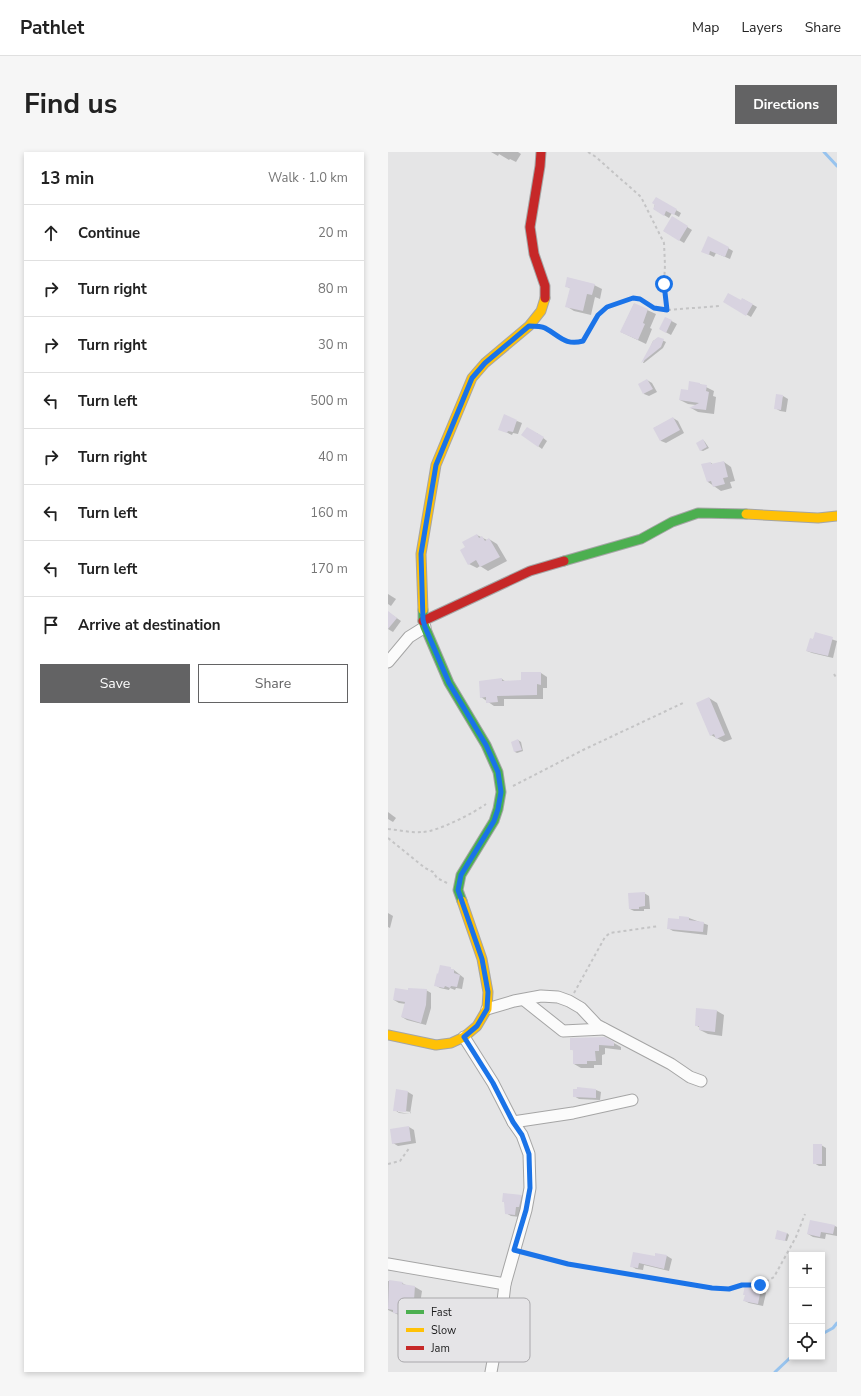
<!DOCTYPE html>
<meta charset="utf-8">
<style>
body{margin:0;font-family:"Nunito Sans",sans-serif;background:#f6f6f6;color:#222}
.controls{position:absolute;right:12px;bottom:12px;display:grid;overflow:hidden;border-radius:0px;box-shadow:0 2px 6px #0003}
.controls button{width:36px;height:36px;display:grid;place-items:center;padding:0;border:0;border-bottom:1px solid #e0e0e0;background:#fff;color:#222;font:20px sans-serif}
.stop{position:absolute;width:12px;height:12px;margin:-9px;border:3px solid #1a73e8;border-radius:50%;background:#fff}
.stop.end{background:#1a73e8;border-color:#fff;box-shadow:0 1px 4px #0008}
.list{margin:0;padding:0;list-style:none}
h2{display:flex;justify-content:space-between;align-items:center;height:52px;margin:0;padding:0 16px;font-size:17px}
h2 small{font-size:13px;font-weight:400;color:#767676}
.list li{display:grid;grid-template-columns:26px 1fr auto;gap:12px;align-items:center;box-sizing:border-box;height:56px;padding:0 16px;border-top:1px solid #e0e0e0}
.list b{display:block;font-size:15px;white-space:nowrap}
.list em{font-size:13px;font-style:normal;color:#767676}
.actions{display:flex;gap:8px;padding:12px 16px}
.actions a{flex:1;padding:9px 0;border:1px solid #636364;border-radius:0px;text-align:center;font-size:14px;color:#636364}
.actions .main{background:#636364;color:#fff}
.icon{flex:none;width:22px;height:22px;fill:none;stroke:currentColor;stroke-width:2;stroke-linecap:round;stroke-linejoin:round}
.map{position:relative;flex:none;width:449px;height:1220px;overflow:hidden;border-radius:0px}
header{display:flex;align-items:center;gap:24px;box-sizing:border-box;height:56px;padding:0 20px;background:#fff;border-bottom:1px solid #e0e0e0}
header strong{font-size:19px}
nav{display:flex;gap:22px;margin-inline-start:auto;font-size:14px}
.intro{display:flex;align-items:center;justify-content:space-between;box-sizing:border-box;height:96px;padding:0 24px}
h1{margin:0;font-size:28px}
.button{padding:10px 18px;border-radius:0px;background:#636364;color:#fff;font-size:14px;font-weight:700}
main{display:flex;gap:24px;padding:0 24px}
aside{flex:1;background:#fff;border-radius:0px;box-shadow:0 2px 6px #0003}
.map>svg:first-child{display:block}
.shadow{fill:#0003;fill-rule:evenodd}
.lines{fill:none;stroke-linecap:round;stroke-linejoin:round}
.stream{stroke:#97c3ee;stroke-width:3}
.building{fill:#d8d3e0}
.street-casing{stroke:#a5a5a5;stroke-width:13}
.fast-casing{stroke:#a5a5a5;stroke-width:11}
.slow-casing{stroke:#a5a5a5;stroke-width:11}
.jam-casing{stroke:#a5a5a5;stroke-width:11}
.path{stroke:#c4c4c5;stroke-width:2;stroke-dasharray:3 3;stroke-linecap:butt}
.street{stroke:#fbfbfb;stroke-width:11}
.fast{stroke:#4caf50;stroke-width:9}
.slow{stroke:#ffc107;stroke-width:9}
.jam{stroke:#c62828;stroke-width:9}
.route{stroke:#1a73e8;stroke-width:5}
.key{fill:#e5e4e7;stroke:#a9a8ab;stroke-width:1}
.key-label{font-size:11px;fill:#1d1d1e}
</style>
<header>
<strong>Pathlet</strong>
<nav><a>Map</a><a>Layers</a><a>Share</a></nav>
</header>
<div class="intro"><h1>Find us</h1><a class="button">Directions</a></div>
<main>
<aside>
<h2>13 min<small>Walk · 1.0 km</small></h2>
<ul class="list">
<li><svg class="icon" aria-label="ahead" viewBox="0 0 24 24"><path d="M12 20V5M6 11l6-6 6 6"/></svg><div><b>Continue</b></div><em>20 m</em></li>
<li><svg class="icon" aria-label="right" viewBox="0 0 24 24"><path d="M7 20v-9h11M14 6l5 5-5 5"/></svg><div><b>Turn right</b></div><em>80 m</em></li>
<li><svg class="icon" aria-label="right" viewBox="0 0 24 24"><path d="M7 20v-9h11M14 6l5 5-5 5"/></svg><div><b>Turn right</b></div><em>30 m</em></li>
<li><svg class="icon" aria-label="left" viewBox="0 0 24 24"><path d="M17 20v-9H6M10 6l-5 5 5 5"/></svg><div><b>Turn left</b></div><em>500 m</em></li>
<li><svg class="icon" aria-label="right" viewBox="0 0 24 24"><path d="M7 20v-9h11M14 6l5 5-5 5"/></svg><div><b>Turn right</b></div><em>40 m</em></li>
<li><svg class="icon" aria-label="left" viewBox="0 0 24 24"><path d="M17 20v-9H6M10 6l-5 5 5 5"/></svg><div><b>Turn left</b></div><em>160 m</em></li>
<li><svg class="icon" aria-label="left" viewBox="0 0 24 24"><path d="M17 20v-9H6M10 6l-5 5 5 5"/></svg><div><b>Turn left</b></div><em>170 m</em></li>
<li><svg class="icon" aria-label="arrive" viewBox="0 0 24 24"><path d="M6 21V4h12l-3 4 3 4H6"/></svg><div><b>Arrive at destination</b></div></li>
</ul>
<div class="actions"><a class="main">Save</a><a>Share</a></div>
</aside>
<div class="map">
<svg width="449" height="1220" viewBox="0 0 449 1220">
<rect width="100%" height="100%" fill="#e5e5e6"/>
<g class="shadow">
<polygon points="103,0 130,0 133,2 128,10 122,7 121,8 111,2 110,4"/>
<polygon points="268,46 293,61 291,65 284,61 281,66 266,57"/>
<polygon points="285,66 304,78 296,91 276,79"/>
<polygon points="340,96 345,99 342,107 328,101 326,105 314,99"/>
<polygon points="206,133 214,137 212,147 207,145 203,163 186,159 178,154 183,137 178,134"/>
<polygon points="355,147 369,155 363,165 336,149 354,149"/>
<polygon points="246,152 268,162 262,176 264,177 258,192 233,180"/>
<polygon points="278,166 289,172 283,183 272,177"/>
<polygon points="270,186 278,190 275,196 256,211 255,211 265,189"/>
<polygon points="259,228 264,231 269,240 261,244 256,242"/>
<polygon points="312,232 326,239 325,244 328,245 326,262 310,260 303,256 308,253 300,252 292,248 301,239"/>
<polygon points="395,244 400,247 398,260 392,259 387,256"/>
<polygon points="285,266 290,269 296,281 278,291 273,289 266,276"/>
<polygon points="129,269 134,271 130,282 125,281 124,283 111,277"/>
<polygon points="149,281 159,289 154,297 150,294"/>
<polygon points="315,288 317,290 321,296 315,299 312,298"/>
<polygon points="336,310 343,315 347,329 342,330 344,336 333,339 320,330 323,311 326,313"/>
<polygon points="89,383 99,388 101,387 109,392 119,409 100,419 92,414 89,416 81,412 78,395"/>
<polygon points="0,442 8,447 3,454 0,452"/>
<polygon points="0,460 13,469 5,480 0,477"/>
<polygon points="428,482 449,489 445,506 424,501 419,499"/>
<polygon points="153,521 159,525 159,536 155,536 155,547 116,547 116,554 106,554 93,545 114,527 118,530 134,529"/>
<polygon points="321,546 329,551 344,587 336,590 323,583"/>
<polygon points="130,588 133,590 135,599 129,601 127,600"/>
<polygon points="0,660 8,666 5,670 0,667"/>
<polygon points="256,741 261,744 262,757 256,757 256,759 246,759 242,757"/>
<polygon points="0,761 5,764 2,776 0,775"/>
<polygon points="292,765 301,766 320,773 319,783 285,779 280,776 292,768"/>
<polygon points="66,818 76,826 74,837 68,836 67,838 62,836 61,838 52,836 47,833"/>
<polygon points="38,838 43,841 43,856 38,873 19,868 14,865 18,852 11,851 6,848 21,839"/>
<polygon points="329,859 336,863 334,884 320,882 312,878 312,876 308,873"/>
<polygon points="217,886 233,895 233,898 217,896 217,902 214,903 214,913 206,913 206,916 193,916 186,912 186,899 183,897"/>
<polygon points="190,937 208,938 213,940 212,948 191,947 186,944"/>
<path d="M9,938L20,940L25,943L22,962L11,961L7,958ZM10,958L23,960L22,962L10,960Z"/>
<polygon points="21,975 26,978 28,991 10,994 5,991"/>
<polygon points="433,993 438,996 438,1014 431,1014 426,1011"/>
<polygon points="133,1044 138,1047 132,1065 123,1064 118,1061 117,1051 116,1050"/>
<polygon points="447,1074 449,1075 449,1084 438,1082 437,1087 425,1085 420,1082"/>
<polygon points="399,1081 401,1083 399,1089 390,1087"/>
<polygon points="246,1101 268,1105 279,1104 284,1107 281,1119 256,1113 255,1118 248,1117 243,1114"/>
<polygon points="0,1129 14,1131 20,1134 27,1135 34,1139 32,1152 30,1151 28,1166 13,1164 0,1158"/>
<polygon points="358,1135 373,1138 378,1141 375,1154 361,1151 357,1149"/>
</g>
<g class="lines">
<g class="stream">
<polyline points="436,0 449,14"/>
<polyline points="434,1182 445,1176 449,1171"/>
<polyline points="387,1220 404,1204"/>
</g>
</g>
<g class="building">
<polygon points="268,45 289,57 286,63 278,59 276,64 265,57 267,53 264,51"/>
<polygon points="284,64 300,74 291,89 275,79"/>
<polygon points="320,84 341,95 337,105 322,99 321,103 313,100"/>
<polygon points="179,125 207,132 204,143 199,142 195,159 177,155 182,136 177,135"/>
<polygon points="340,141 353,148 354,146 365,152 358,164 335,150"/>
<polygon points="246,151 260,157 255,171 257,172 250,188 232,180"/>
<polygon points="277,165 284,168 278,181 271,177"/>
<polygon points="270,185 276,187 273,195 253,211 265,189"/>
<polygon points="259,227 265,237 255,242 250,232"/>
<polygon points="301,229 312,231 312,232 319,233 318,239 321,240 318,258 301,256 311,251 291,248 293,237 300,238"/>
<polygon points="388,242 395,243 393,258 386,257"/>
<polygon points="116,262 129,268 125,280 120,279 119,281 110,278"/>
<polygon points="285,265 292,278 272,289 265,276"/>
<polygon points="139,275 156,285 150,295 133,283"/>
<polygon points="315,287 319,295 312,299 308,291"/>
<polygon points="336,309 340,325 335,326 337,332 325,335 323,329 319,330 313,312 323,310 323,312"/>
<polygon points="89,382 91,386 94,384 97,389 101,386 112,405 92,415 88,408 80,413 72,398 77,395 74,390"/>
<polygon points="0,459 9,466 0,477"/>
<polygon points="427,480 445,485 440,504 418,499 422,486 425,487"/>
<polygon points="133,520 153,520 153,533 149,532 149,543 109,544 110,550 98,551 98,545 92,546 91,529 114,526 114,529 133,528"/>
<polygon points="321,545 337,583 328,587 326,582 322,584 308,551"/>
<polygon points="130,587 134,598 126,600 123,590"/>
<polygon points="257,740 257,754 251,755 251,757 241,757 240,741"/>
<polygon points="291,764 301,765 301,768 316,770 315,780 279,777 280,766 291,767"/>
<polygon points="52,813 63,815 63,817 66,817 66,821 72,823 69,835 63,834 62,836 57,834 56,836 46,834 49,821 50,822"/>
<polygon points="7,836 20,838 20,836 39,837 38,853 33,871 13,865 17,850 5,848"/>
<polygon points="308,856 329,858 327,880 311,878 311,874 307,874"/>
<polygon points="217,885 226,890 226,894 211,893 211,899 207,899 208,909 199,909 199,912 185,912 185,898 182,898 182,886"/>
<polygon points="189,935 208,937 208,946 185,945 185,937 189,937"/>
<polygon points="8,937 20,939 18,960 5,959"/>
<polygon points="21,974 23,989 4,992 2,977"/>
<rect x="425" y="992" width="9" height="20"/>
<polygon points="115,1041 134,1043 131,1055 128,1055 127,1063 117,1062 116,1050 114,1050"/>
<polygon points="422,1068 447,1073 445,1082 433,1080 432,1085 419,1082"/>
<polygon points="389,1078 399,1081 397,1089 387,1087"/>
<polygon points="245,1100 267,1104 267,1101 279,1103 276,1117 251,1111 250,1116 242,1115"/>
<polygon points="1,1128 15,1130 14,1132 27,1134 26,1148 23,1148 21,1163 5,1161 5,1158 0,1157"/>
<polygon points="357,1133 373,1137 370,1152 355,1149 357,1143 355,1143"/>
</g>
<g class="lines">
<g class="street-casing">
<g id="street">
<polyline points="0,510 21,485 37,475"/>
<polyline points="136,848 175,879 216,877"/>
<polyline points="99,857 126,849 153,844 170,845 181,849 193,856 209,873 283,912 302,925 313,929"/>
<polyline points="76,885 105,931 125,970 134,983 141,1002 142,1036 138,1058 117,1132 113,1166 103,1220"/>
<polyline points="125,970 185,961 244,948"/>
<polyline points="0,1112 117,1132"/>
</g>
</g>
<g class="fast-casing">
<g id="fast">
<polyline points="176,409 253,387 284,370 310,361 358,362"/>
<polyline points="35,458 35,469 37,475 61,531 98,593 110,620 113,640 110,657 106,669 73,723 70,738 74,749"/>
</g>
</g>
<g class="slow-casing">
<g id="slow">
<polyline points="358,362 430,366 449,364"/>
<polyline points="35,458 33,402 48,313 84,226 97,211 141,174 153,159 157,146"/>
<polyline points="0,883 48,893 63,891 76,885 89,874 99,857 100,840 94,807 74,749"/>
</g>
</g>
<g class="jam-casing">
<g id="jam">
<polyline points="153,0 152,14 142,75 146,102 157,134 157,146"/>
<polyline points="35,469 142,419 176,409"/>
</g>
</g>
<g class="path">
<polyline points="200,0 208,5 253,45 276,91 277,113 276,132 279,158"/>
<path d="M156,176C170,184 178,193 195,189L210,163L219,155L245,146L252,147L266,156L279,158L332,154"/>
<polyline points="446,522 449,527"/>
<polyline points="125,634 195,598 295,551"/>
<path d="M0,677C11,678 23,681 34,680C49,680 86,661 98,652"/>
<polyline points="0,686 37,716 45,720 49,726 59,731"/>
<polyline points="186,841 217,785 222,781 271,774"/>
<polyline points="0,1012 12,1009 22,995"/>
<polyline points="137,1101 180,1112 324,1136 341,1137 354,1133 372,1133 386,1125 408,1085 417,1062"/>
</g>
<use href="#street" class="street"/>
<use href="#fast" class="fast"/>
<use href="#slow" class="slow"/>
<use href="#jam" class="jam"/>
</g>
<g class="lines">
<path class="route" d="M276,132L279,158L266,156L252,147L245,146L219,155L210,163L195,189C177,194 172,184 157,176C153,174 146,174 141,174L97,211L84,226L48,313L33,402L35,468L37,475L61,531L98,593L110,620L113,640L110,657L106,669L73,723L70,738L94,807L100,840L99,857L89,874L76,885L105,931L125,970L134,983L141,1002L142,1036L138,1058L126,1098L180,1112L324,1136L341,1137L354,1133H372"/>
</g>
<rect x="10" y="1146" width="132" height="64" rx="6" class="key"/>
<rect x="18" y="1158" width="18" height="4" fill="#4caf50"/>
<rect x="18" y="1176" width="18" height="4" fill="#ffc107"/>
<rect x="18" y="1194" width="18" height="4" fill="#c62828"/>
<g class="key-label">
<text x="43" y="1164">Fast</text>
<text x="43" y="1182">Slow</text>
<text x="43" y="1200">Jam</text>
</g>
</svg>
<div class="controls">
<button>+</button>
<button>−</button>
<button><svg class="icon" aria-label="locate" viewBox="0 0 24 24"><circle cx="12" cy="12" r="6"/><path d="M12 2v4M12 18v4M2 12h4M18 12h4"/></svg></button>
</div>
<div class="stop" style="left:276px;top:132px"></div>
<div class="stop end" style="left:372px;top:1133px"></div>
</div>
</main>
